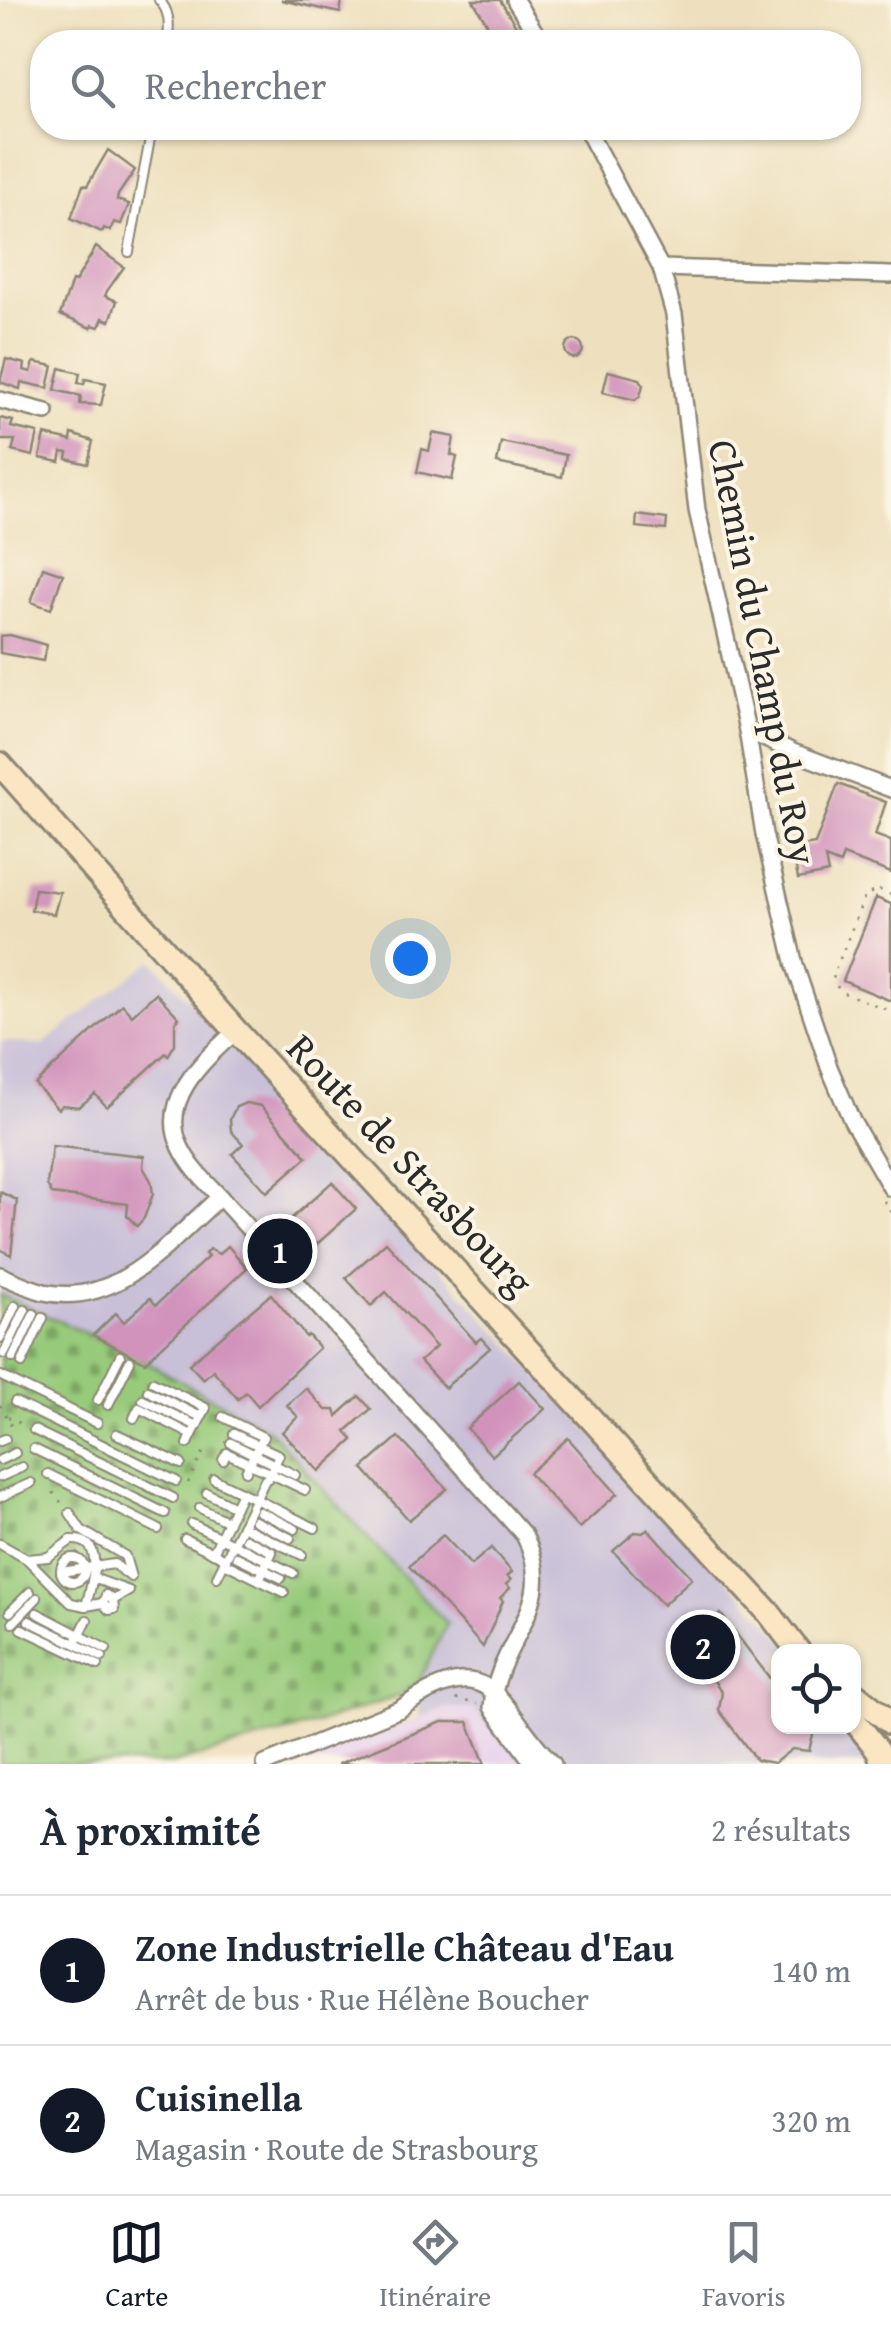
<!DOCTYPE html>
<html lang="fr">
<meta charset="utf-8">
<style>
body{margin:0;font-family:"Gentium Book Plus",serif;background:#f2f2f3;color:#1f2937}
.controls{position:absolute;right:30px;bottom:30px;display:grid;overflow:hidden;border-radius:20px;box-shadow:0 2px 8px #0004}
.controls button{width:90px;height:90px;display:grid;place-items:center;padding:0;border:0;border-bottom:2px solid #e0e1e3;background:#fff;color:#1f2937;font:50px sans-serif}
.you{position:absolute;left:410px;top:958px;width:35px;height:35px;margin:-25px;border:8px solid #fff;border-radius:50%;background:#1a73e8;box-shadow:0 0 0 15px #1a73e833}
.badge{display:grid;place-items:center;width:65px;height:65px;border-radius:50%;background:#111827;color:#fff;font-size:32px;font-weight:700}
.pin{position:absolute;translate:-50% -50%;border:5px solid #fff;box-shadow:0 2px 10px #0006}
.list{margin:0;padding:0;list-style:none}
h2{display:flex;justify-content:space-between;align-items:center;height:130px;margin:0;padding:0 40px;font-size:42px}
h2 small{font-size:32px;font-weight:400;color:#747a83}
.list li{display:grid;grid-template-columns:65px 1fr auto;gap:30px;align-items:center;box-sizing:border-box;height:150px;padding:0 40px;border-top:2px solid #e0e1e3}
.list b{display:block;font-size:38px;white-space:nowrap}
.list p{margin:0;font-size:32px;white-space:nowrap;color:#747a83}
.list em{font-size:32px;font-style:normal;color:#747a83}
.icon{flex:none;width:55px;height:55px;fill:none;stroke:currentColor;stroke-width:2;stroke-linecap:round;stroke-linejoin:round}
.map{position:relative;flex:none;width:891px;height:1764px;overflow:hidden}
.search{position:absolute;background:#fff;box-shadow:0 2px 8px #0004;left:30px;right:30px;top:30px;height:110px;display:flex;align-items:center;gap:25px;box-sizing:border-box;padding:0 35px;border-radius:40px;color:#747a83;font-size:38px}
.sheet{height:430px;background:#fff}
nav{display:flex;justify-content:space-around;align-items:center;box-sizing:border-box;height:140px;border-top:2px solid #e0e1e3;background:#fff;font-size:28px;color:#747a83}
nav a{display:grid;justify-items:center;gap:5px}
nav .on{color:#111827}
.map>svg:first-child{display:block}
.built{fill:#e7d2ef}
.industrial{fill:#c8bfd8}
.cemetery{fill:url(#cemetery-stones);stroke:#617a52;stroke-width:2.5}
.building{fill:#d193bc}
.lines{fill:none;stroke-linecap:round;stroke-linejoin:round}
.lane-casing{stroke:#8c8674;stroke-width:12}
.street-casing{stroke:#8c8674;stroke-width:20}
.secondary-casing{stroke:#8c8674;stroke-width:28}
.path{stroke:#8c8674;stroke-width:2.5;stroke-dasharray:2.5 8;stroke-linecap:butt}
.lane{stroke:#fff;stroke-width:8}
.street{stroke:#fff;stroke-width:15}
.secondary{stroke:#fbe6c4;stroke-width:22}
.labels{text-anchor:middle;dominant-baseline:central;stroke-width:8;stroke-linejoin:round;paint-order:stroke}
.street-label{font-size:40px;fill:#2b2b2b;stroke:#fcf5e5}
</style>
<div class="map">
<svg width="891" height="1764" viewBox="0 0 891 1764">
<defs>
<pattern id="cemetery-stones" width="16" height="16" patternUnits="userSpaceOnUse" patternTransform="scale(2.5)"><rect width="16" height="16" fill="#97ca7a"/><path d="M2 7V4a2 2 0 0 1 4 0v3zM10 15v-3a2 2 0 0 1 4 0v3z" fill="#7ba464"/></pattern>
</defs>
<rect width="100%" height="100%" fill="#fcf5e5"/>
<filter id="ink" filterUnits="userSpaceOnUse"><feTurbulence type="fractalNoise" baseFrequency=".01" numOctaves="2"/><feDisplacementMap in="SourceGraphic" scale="20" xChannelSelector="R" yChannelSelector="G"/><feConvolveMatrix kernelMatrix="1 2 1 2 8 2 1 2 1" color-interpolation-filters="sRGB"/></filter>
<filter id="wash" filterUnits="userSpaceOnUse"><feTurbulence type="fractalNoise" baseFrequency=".0048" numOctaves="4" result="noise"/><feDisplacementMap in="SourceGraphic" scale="40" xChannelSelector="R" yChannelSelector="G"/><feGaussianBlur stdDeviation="2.25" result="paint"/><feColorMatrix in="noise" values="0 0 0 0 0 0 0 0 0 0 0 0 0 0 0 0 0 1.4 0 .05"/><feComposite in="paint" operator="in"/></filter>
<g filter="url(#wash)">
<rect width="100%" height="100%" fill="#eee0be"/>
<polygon class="built" points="446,1708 474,1709 524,1764 293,1764"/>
<polygon class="industrial" points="152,960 794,1651 778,1652 778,1726 854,1726 891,1764 524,1764 474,1709 446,1708 421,1717 414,1691 446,1624 268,1429 91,1334 0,1295 0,1041 42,1045"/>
<polygon class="cemetery" points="0,1295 124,1350 268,1429 447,1624 414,1691 309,1726 172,1764 0,1764"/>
<g id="blocks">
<g class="building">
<polygon points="281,0 342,0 340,13"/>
<polygon points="473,0 500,0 520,32 490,29"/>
<polygon points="108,150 135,170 118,195 117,200 129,204 121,224 114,222 110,231 104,228 102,232 71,218 83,185 87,186"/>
<polygon points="96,247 124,267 107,291 105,296 117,301 110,321 103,318 99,327 92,325 91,328 60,315 72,281 75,282"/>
<circle cx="574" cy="349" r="9"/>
<polygon points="6,359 25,364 24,370 31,372 34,362 53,366 48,388 21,382 20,389 0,382"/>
<polygon points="60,368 80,373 78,383 84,384 85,379 106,383 101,405 80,404 81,396 55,390"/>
<polygon points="608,371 640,379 643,385 640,396 635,400 603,392"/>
<polygon points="0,418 13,421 11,427 38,433 33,456 12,451 15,440 0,440"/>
<polygon points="433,433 454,437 451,455 457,457 452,480 417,472 422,449 429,451"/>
<polygon points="72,434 93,441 88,464 67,459 68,453 62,452 60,462 40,458 45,435 71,441"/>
<polygon points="501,442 566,455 562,477 497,463"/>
<polygon points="637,515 667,519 666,530 636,527"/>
<polygon points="43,567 63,574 51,609 31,602"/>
<polygon points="10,635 46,645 43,661 0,653 0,636"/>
<polygon points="838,784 886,802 875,835 891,841 891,873 843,855 840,864 825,858 828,873 798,879 792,848 815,844"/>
<polygon points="35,889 60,892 54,914 31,910"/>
<polygon points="876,898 891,904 891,1001 843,981"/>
<polygon points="156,993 179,1018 175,1022 175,1044 168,1056 166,1053 107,1107 95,1094 79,1107 62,1105 58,1109 35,1084 122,1004 132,1015"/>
<polygon points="246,1103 261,1106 307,1157 267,1192 232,1154 243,1144 231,1131 230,1119 236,1107"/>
<polygon points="52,1146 144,1156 143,1167 151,1181 153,1194 144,1218 137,1226 127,1216 128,1204 52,1194 47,1185"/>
<polygon points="332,1182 356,1209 307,1253 283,1226"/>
<polygon points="0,1192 17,1200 11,1255 0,1249"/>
<polygon points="386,1242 476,1342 481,1338 490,1348 445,1388 420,1361 436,1347 386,1292 371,1306 346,1278"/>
<polygon points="228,1246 247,1268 145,1362 93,1335 116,1313 124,1322 150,1298 156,1305 208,1257 205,1254 209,1249 219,1254"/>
<polygon points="271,1294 306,1337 308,1335 319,1348 258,1406 246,1392 238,1399 213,1370 203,1379 189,1364"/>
<polygon points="519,1381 545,1409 492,1456 467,1428"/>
<polygon points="306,1388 326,1410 335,1410 337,1416 359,1396 371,1409 346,1431 353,1440 319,1471 282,1432 298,1417 287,1405"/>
<polygon points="398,1437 447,1489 409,1520 363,1468"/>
<polygon points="568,1438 617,1494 579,1528 529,1473"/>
<polygon points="648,1529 692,1578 663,1605 613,1551 635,1532 643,1533"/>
<polygon points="443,1535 471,1565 491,1548 512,1572 507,1576 511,1580 506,1584 510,1588 500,1598 503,1601 483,1647 409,1566"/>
<polygon points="721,1614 778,1689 778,1726 807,1726 813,1734 809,1751 792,1749 774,1763 756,1760 719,1710 722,1692 685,1640"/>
<polygon points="442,1722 468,1722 485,1764 338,1764"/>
</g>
</g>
</g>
<g filter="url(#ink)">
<use href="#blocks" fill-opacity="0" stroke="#8c8674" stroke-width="2.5"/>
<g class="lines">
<g class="lane-casing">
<g id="lane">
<path d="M159,0C170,11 170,28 167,42"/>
<polyline points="129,252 152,128"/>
<polyline points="0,1338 15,1306"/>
<polyline points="4,1354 25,1310"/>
<polyline points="13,1358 34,1314"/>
<polyline points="22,1363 43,1318"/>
<polyline points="1,1376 97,1423"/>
<polyline points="153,1382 206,1408 192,1435"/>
<polyline points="148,1391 201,1417"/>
<polyline points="98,1400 120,1356"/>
<polyline points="143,1400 197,1426"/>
<polyline points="15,1402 176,1481"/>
<polyline points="108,1405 130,1361"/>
<polyline points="223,1417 263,1437 246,1471"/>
<polyline points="134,1418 139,1408 192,1435 188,1444"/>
<polyline points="34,1430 173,1498"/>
<polyline points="117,1434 181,1464"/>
<polyline points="234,1434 279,1455 268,1478"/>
<polyline points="0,1441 5,1439"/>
<polyline points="231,1443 295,1475"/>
<polyline points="34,1449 165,1513"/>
<polyline points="0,1460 15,1453"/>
<polyline points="223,1460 227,1453 305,1490"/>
<polyline points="48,1474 158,1529"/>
<polyline points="0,1477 22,1467"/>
<polyline points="214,1479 315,1528"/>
<polyline points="207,1493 235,1507"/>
<polyline points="0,1497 31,1483"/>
<polyline points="200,1508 228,1522"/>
<polyline points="260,1512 295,1529"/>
<polyline points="255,1521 290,1538"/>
<polyline points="192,1524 293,1573"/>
<polyline points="242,1526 302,1555"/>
<polyline points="185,1539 226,1559"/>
<polyline points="246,1539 272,1552 259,1580"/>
<path d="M0,1544L27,1559L71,1603L86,1606C91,1585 108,1538 71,1540L48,1557L27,1559"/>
<polyline points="213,1553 242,1492"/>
<polyline points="237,1557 281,1578"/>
<circle cx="73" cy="1570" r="12"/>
<polyline points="224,1563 284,1592"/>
<polyline points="61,1572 114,1564 131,1577 125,1556 81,1530 70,1513"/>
<polyline points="217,1577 265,1480"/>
<polyline points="93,1578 129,1591 113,1600"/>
<polyline points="86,1606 103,1603 106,1595 113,1600 114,1609 109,1610 103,1603"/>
<polyline points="10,1612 30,1592"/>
<polyline points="37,1613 106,1649"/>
<polyline points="29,1621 102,1657"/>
<polyline points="13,1623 37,1598"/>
<polyline points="22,1629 98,1665"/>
<polyline points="78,1638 87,1620"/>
</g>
</g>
<g class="street-casing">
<g id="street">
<polyline points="515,0 541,42"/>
<polyline points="586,128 661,268 674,314 697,510 747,730 764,834 795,966 829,1067 852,1121 891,1188"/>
<polyline points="661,268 891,275"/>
<polyline points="0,400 46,412"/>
<polyline points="747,730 793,752 891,789"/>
<path d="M236,1031C205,1059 157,1100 181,1148C190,1167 206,1182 220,1197L524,1535C561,1606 498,1637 492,1707L534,1764"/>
<path d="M0,1275C14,1281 29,1288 44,1292C117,1309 171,1240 220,1197"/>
<path d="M265,1764L400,1709C495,1642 497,1708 553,1764"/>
</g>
</g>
<g class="secondary-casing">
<g id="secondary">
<polyline points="0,764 236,1031 769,1613 799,1652"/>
<polyline points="854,1693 891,1723"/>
<polyline points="854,1720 878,1750 883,1764"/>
</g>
</g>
<g class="path">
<polyline points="891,895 878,889 865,896 833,976 839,991 891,1011"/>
<polyline points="884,1201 891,1213"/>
<polyline points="0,1405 14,1430"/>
<polyline points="8,1417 24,1425"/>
<polyline points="188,1483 204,1451"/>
<polyline points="53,1492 63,1505"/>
<polyline points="456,1699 477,1704"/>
</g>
<use href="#lane" class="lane"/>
<use href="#street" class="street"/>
<use href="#secondary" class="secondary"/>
</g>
</g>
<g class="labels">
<g class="street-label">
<text transform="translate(764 652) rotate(79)">Chemin du Champ du Roy</text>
<text transform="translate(411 1164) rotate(47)">Route de Strasbourg</text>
</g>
</g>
</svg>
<div class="controls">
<button><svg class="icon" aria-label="locate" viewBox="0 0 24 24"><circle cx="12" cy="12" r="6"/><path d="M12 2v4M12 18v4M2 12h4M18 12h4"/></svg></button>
</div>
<div class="you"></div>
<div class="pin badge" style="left:280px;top:1251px">1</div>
<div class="pin badge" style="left:703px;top:1647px">2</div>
<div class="search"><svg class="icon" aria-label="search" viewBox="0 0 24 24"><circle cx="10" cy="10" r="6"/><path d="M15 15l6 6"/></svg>Rechercher</div>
</div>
<section class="sheet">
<h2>À proximité<small>2 résultats</small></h2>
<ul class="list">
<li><span class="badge">1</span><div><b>Zone Industrielle Château d'Eau</b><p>Arrêt de bus · Rue Hélène Boucher</p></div><em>140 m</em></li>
<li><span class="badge">2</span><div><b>Cuisinella</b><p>Magasin · Route de Strasbourg</p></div><em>320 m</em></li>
</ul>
</section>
<nav>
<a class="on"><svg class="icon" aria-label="map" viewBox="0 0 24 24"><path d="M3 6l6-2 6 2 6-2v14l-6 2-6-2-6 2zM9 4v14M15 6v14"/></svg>Carte</a>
<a><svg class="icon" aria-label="directions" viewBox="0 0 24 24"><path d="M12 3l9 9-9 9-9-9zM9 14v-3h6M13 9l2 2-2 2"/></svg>Itinéraire</a>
<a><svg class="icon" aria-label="saved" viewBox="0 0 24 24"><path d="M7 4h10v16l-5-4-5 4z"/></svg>Favoris</a>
</nav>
